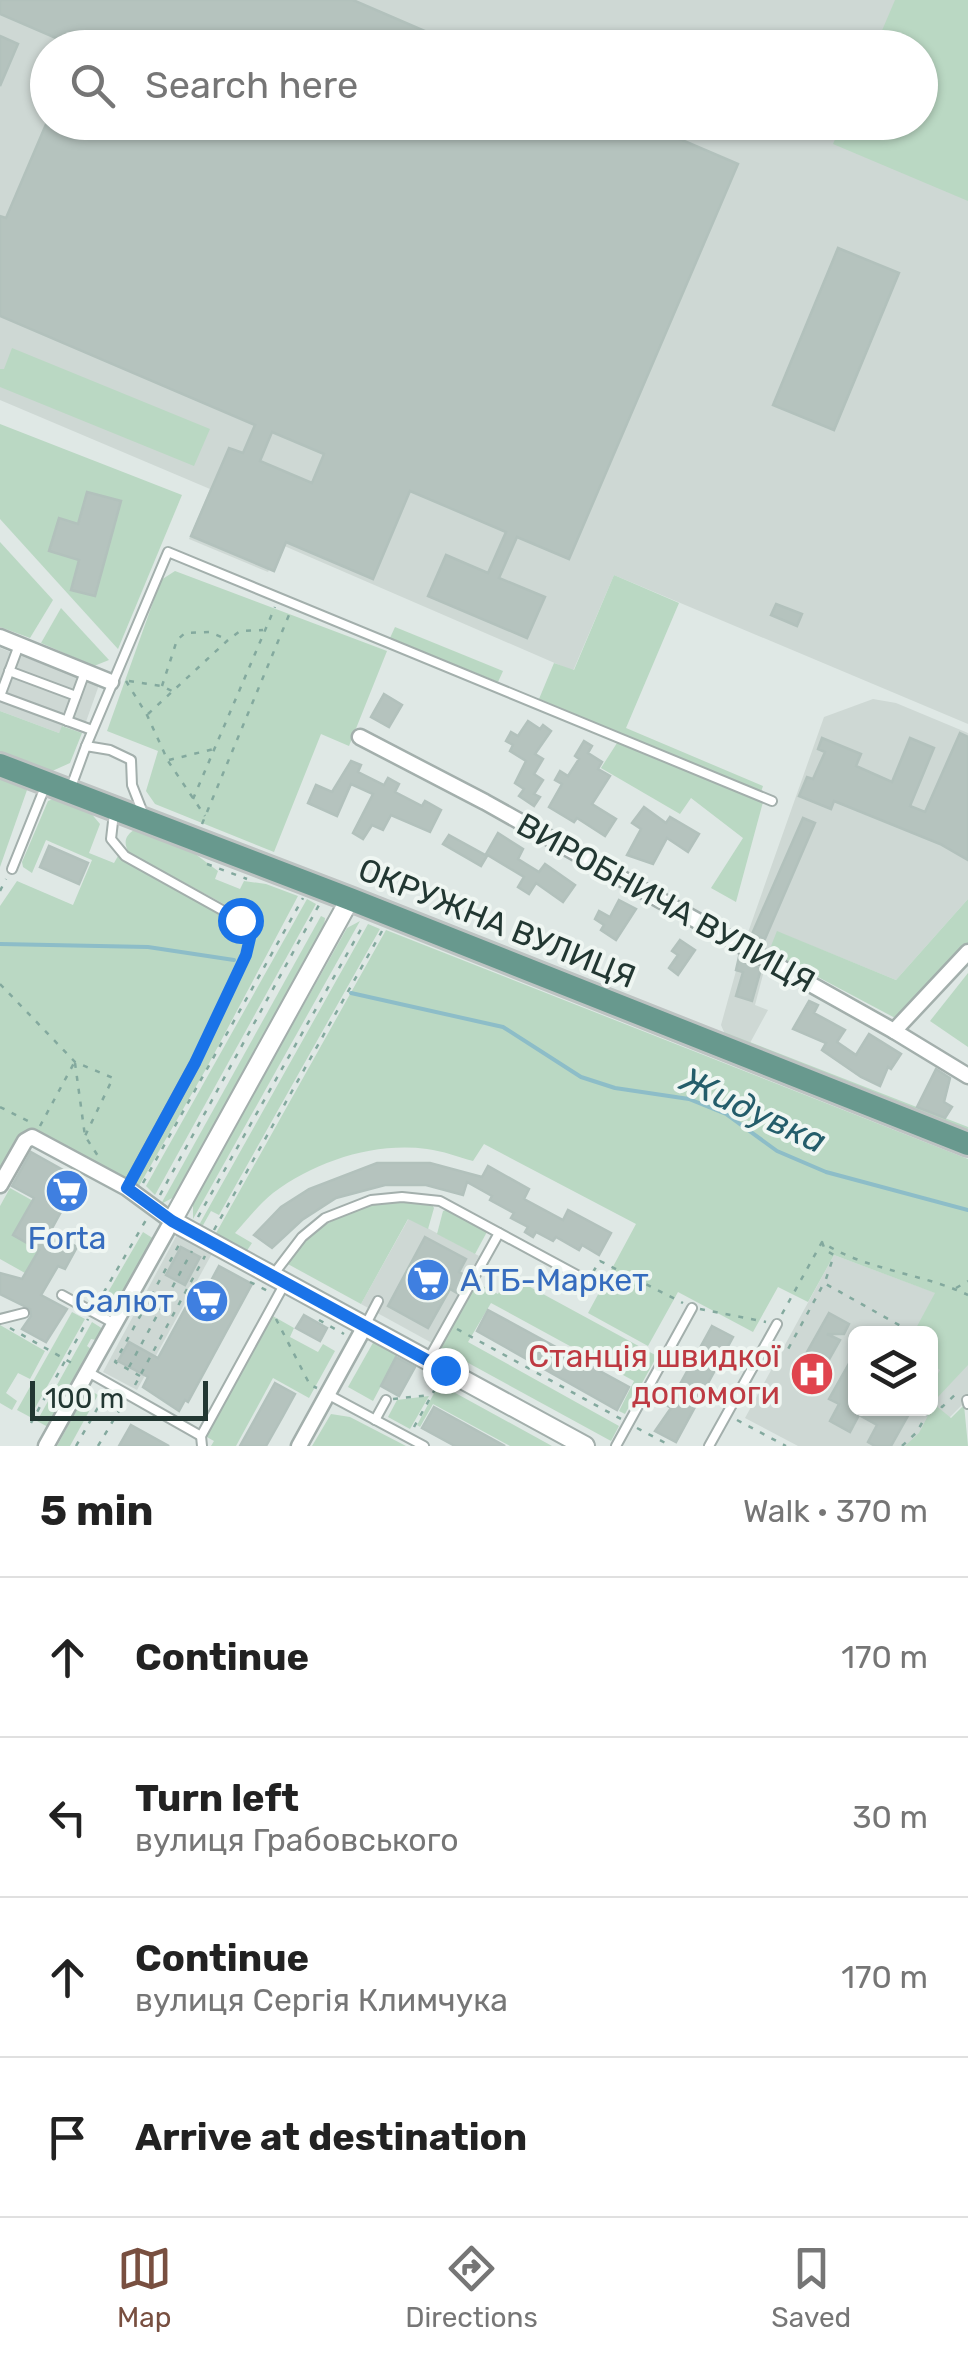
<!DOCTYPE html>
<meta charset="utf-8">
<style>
body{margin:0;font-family:Rubik,sans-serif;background:#f6f6f6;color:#222}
.controls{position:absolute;right:30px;bottom:30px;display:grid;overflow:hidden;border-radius:15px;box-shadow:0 2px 8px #0004}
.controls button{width:90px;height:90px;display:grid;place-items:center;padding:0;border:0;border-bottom:2px solid #e0e0e0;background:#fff;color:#222;font:50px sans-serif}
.scale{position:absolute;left:30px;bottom:25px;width:178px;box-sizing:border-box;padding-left:10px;border:5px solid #223732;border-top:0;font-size:28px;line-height:35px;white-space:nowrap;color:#223732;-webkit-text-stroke:8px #eff6f2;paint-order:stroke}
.stop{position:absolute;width:30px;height:30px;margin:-22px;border:8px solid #1a73e8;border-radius:50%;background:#fff}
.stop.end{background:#1a73e8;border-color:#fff;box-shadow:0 2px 10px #0008}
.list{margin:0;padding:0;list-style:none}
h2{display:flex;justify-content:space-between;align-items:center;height:130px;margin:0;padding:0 40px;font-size:42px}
h2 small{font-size:32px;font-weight:400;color:#767676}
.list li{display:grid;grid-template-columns:65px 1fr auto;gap:30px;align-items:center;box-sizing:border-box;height:160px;padding:0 40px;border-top:2px solid #e0e0e0}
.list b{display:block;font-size:38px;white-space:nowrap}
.list p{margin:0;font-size:32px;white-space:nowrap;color:#767676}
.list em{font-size:32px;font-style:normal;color:#767676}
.icon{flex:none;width:55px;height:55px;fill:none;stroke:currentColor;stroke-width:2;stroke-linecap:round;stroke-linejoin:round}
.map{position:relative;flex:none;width:968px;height:1446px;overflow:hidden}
.search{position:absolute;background:#fff;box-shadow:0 2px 8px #0004;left:30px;right:30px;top:30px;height:110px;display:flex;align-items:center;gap:25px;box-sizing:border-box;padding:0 35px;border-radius:55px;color:#767676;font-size:38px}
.sheet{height:770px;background:#fff}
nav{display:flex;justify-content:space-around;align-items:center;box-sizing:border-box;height:140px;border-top:2px solid #e0e0e0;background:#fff;font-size:28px;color:#767676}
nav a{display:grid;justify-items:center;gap:5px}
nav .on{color:#784f40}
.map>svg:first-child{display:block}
.built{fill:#ced8d4;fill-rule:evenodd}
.green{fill:#bad8c3}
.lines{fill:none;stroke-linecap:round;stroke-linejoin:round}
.stream{stroke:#8dbdc8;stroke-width:4}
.building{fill:#b5c3be;stroke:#b2c1bc;stroke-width:2.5;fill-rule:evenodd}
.service-casing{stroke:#a3afac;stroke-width:12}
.minor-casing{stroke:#a3afac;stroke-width:19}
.tertiary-casing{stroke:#a3afac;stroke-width:22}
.primary-casing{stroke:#bdc3c2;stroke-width:28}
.path{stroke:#83a99e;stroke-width:2.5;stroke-dasharray:5 8;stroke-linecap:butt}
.service{stroke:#fff;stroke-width:8}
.minor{stroke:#fff;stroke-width:14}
.tertiary{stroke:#fff;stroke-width:18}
.primary{stroke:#68998e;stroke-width:22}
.route{stroke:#1a73e8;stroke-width:12}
.labels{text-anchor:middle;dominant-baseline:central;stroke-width:8;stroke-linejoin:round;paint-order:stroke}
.street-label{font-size:32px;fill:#223732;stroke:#eff6f2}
.shop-label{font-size:32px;fill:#366cbe;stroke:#eff6f2}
.health-label{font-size:32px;fill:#be3a42;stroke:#eff6f2;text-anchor:end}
.water-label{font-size:35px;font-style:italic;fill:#245d6b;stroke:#eff6f2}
</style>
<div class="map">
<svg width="968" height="1446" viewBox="0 0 968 1446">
<rect width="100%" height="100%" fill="#dfe8e5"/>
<g class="built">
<path d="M0,0H968V724L614,575L573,671L282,545L268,572L189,539L210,489L0,400ZM48,48H920V122H48Z"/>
<polygon points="0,648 99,685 82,733 63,726 59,733 0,711"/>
<polygon points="873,699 896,703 968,733 968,899 896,980 778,932 769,951 745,941 824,717"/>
<polygon points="741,953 765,967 755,1005 768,1010 750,1043 724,1032 721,1025"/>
<polygon points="409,1218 479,1256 432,1343 361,1304"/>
<polygon points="179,1231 214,1250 137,1390 103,1372"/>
<path d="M834,1255L936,1293L968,1313V1399L921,1446H798L745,1418ZM856,1334H930V1408H856Z"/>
</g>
<g class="green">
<polygon points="895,0 968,0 968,201 833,144 842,123 920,122 920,48 875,47"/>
<polygon points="12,348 210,429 194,466 0,387 0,369 4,369"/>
<polygon points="0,424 182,495 118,649 0,519"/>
<polygon points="0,542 53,600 30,638 0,627"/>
<polygon points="175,571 387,651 349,746 321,734 274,852 155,804 146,791 158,751 107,731 161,580"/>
<polygon points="614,575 679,603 626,728 763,786 761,792 539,699 554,663 574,670"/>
<polygon points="61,608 109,660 94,666 41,643"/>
<polygon points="395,627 503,671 498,682 390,638"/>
<polygon points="0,711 59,733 62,726 82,733 70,763 50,772 0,754"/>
<polygon points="617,743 763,802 736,902 711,888 743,838 691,798 680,814 601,768"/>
<polygon points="0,778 27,790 0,867"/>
<path d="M56,798L90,812L100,824L89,853L114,863L118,856L226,918L250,949L263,925L129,853C123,842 125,836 135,829L190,850L218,871L215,879L240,889L244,881L266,884L298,896L206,1069L139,1186L134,1184L201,1060L194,1056L127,1180L31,1128L18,1135L0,1168V906L17,881L73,905L92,860L46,840L32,873L23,867L22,862L48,801Z"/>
<polygon points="307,899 316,904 155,1195 146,1186"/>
<polygon points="968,899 968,943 897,1019 769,951 777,931 896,980"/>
<polygon points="321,916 325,918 324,927 178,1195 161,1204"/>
<polygon points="360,921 193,1219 193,1202 347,928"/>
<polygon points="368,924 380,929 219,1215 211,1211 202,1227 199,1225"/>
<path d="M386,930L968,1159V1365L937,1398L931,1394V1386L940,1370L931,1364L930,1334L919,1333L915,1330L935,1293L834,1255L808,1302L778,1287L753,1332L678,1292L648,1346L588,1313L636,1224L484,1144L473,1161C458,1157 443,1151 427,1149C374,1142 316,1161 273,1193C259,1204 247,1220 235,1233L252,1243L246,1252L215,1235Z"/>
<polygon points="968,973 968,1047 930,1021"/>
<polygon points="724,1032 968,1127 968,1132 748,1046 726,1037"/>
<polygon points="10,1188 35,1202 41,1245 25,1273 0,1259 0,1206"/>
<path d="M402,1201L431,1203L434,1208L428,1229L408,1219L361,1304L286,1263C316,1223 352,1205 402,1201Z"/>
<polygon points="448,1209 488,1230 475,1254 437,1234 443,1211"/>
<polygon points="143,1232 154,1239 111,1312 100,1306"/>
<polygon points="508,1275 657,1356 625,1414 619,1411 634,1381 491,1303 468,1342 619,1426 611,1441 441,1348 477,1283 498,1294"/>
<polygon points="72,1312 85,1319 30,1417 17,1410"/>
<polygon points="271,1315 294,1328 290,1337 318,1352 323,1344 335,1351 309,1398 273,1378 236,1446 211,1446 214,1441 205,1436"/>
<polygon points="92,1322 103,1329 96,1340 91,1339 87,1346 91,1349 48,1427 37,1421"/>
<polygon points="0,1325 45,1351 30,1379 18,1373 6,1393 17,1401 12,1410 0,1403"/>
<polygon points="374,1341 398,1354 373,1401 348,1387"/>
<polygon points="439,1384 552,1446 510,1446 433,1404 420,1427 417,1425"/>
<polygon points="88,1389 98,1395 70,1446 57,1446"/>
<polygon points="429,1396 410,1429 388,1417 397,1400"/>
<polygon points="934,1404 951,1418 964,1405 968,1446 905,1446 919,1433"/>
<polygon points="331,1414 350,1417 406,1446 312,1446"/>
</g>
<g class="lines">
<g class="stream">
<polyline points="0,944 148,947 234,960"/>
<polyline points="351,993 503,1027 581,1077 615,1088 689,1099 726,1114 777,1151 826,1172 968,1210"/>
</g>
</g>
<g class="building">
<polygon points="0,0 353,0 464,48 79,48 0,14"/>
<polygon points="0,36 18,44 0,86"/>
<path d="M47,122H640L738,164L569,559L517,537L499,578L545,597L527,638L428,596L446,555L488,573L506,532L410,491L373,579L286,542L274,571L191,536L229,448L243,453L255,425L0,316V216L6,218ZM272,432L324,454L312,483L260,461Z"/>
<polygon points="838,248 899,273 834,430 773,405"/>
<polygon points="87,492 121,501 95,596 71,590 79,560 49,551 59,518 78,524"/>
<polygon points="776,604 802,614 797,626 771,615"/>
<polygon points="384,694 402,705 389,727 371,717"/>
<polygon points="528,721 540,729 543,725 551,731 535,754 543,759 534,774 543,780 534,794 540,797 534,806 519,796 524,789 515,783 526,761 510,751 513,745 506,741 511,732 518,736"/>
<polygon points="960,733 968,737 968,860 940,844 834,801 831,809 799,796 807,777 813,779 825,752 818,749 822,738 861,754 856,766 892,782 910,738 934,748 910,806 925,812"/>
<polygon points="584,741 592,746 588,753 602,762 598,769 610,776 592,804 616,819 605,836 577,818 574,822 549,807 562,784 555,780 560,771 568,776 579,759 575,756"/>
<polygon points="351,761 361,765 358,772 384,785 388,778 399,784 395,792 422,806 425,801 441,810 430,832 391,815 383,830 372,825 363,839 353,833 373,794 351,784 337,816 308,803 316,785 332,792"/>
<polygon points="644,807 666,823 670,817 699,834 688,852 667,838 653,864 627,855 641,829 632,823"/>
<polygon points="803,818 815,823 765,939 752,934"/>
<polygon points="498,833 523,849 518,859 539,872 545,864 575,885 563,902 536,883 529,894 518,887 524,877 486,854"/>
<polygon points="449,835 487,856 481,866 443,844"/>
<polygon points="49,846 88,863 79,884 40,867"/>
<polygon points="619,900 636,909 616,940 601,930 604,925 595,919 599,911 610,917"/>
<polygon points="680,940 695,950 678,975 669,968 678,955 672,951"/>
<polygon points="739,957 761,969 752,1001 736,996 743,972 736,970"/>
<polygon points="809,1001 818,1005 814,1013 845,1030 837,1042 856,1055 869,1034 901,1054 891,1069 888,1067 880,1086 861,1077 822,1050 826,1043 793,1029"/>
<polygon points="936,1069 950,1078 944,1102 952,1107 945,1118 917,1107"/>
<polygon points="31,1152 79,1179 50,1232 77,1247 65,1269 58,1266 41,1295 67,1309 46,1342 22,1329 31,1316 30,1309 0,1294 0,1273 22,1279 39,1250 13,1235 34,1198 12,1186"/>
<polygon points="377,1163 430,1163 482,1177 488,1166 529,1189 524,1199 563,1220 568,1210 611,1233 599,1255 582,1245 579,1250 556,1237 553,1241 536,1232 533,1237 525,1232 528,1227 511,1218 514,1213 490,1200 492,1196 467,1182 463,1195 426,1185 385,1185 336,1198 302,1220 272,1248 254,1235 281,1207 309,1189"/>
<polygon points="425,1237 466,1259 459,1272 466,1276 457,1293 450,1289 428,1328 388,1306"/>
<polygon points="181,1247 200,1257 185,1285 166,1275"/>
<polygon points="219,1266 252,1284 188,1402 185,1400 179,1411 143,1387 148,1377 118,1361 129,1342 158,1358 198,1285 206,1290"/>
<polygon points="488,1310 629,1387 617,1410 477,1331"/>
<polygon points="829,1313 849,1324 844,1334 827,1334 840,1340 827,1363 807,1352"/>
<polygon points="304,1315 327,1328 320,1341 296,1328"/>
<polygon points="712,1326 733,1337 676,1442 655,1431 671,1408 668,1406"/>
<polygon points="856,1351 856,1408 900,1408 909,1414 891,1446 875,1446 868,1442 877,1425 859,1415 850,1432 830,1421 839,1404 829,1399"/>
<polygon points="396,1357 415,1367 399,1396 381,1386"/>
<polygon points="275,1383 295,1394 283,1416 266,1446 240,1446"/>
<polygon points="434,1407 505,1446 455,1446 422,1428"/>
<polygon points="131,1425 169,1446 119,1446"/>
</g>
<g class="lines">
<g class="service-casing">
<g id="service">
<polyline points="19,645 0,696 92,730"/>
<polyline points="9,671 76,696"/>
<polyline points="67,721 85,672"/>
<polyline points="86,746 168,552 772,801"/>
<polyline points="71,787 86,746 110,750 131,760 132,785 143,813"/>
<polyline points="114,813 111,839 125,856 240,920 249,939"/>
<polyline points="12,869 45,787"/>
<polyline points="127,1188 195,1063"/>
<polyline points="273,1275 302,1237 325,1218 371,1200 402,1197 440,1201 588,1281"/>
<polyline points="62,1295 115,1324"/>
<polyline points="0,1319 24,1313"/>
<polyline points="365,1326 378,1301"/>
<polyline points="428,1360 499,1233"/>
<polyline points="88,1372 201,1436"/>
<polyline points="327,1394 424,1446"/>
<polyline points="967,1400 968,1404"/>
<polyline points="375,1420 386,1400"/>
<polyline points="202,1446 201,1436 285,1283"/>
<polyline points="616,1446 692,1308"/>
<polyline points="709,1446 777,1324"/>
</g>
</g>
<g class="minor-casing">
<g id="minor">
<polyline points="0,637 111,682"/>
<polyline points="360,737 485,802 894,1031 968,1076"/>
<polyline points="894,1031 968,952"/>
<polyline points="0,1185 25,1141 32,1137 127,1188 172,1221 46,1446"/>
<polyline points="299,1446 365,1326"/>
</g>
</g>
<g class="tertiary-casing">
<polyline id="tertiary" points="350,899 172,1221 585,1446"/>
</g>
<g class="primary-casing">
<polyline id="primary" points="0,765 350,899 968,1144"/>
</g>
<g class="path">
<polyline points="126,681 147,715 168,761 205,816"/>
<polyline points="129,681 162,686 174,692"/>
<polyline points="162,686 177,640 185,633 210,632 228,640"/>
<polyline points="148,714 228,640 240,631 263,630"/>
<polyline points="169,760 214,749"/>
<polyline points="193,799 275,607"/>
<polyline points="202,824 289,615"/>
<polyline points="207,864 247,879"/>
<polyline points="0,891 6,879"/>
<polyline points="0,984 75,1062 113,1078 85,1136"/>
<polyline points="200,1052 249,946"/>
<polyline points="75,1063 85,1136 98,1156"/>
<polyline points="0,1107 34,1124"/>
<polyline points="40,1126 74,1063"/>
<polyline points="143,1183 303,898"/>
<polyline points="160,1195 319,905"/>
<polyline points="198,1217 364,924"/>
<polyline points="214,1230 382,931"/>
<polyline points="822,1242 825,1250 834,1255 825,1282"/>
<polyline points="593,1272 600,1261 683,1303"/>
<polyline points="250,1282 270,1292"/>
<polyline points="956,1288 968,1281"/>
<polyline points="97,1304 146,1220"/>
<polyline points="700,1309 766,1322"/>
<path d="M782,1314L822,1242C864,1270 922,1273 968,1295"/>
<polyline points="276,1319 310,1385 317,1388"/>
<polyline points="319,1320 344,1334"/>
<polyline points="10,1328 77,1366"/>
<polyline points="457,1329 621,1419"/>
<polyline points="778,1346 787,1351 824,1283 915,1334"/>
<polyline points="129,1367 192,1251"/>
<polyline points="140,1376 115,1362 180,1243"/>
<polyline points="135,1385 205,1256"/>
<polyline points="393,1399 430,1395"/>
<polyline points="930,1399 942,1407 958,1392"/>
<polyline points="737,1420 786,1446"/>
<polyline points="31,1423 88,1319"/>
<polyline points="414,1427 439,1382"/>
<polyline points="637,1428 671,1446"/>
<polyline points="76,1446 105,1395"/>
<polyline points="98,1446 123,1404"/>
<polyline points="902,1446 917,1432 930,1408"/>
</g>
<use href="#service" class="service"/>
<use href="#minor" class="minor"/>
<use href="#tertiary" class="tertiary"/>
<use href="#primary" class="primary"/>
</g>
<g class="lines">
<polyline class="route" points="240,920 250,938 246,955 195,1063 127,1188 172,1221 445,1370"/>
</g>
<defs>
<g id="supermarket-disc" transform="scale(2.25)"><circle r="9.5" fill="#3f7fe0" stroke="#eff6f2"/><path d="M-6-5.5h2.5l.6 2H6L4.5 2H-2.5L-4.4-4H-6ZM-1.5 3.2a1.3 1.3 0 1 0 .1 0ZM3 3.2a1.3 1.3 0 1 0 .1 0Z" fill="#fff"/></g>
<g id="hospital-disc" transform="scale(2.25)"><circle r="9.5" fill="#e0444e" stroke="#eff6f2"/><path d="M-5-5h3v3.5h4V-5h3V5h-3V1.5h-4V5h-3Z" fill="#fff"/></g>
</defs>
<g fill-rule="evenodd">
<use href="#supermarket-disc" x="67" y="1191"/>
<use href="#supermarket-disc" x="428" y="1280"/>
<use href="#supermarket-disc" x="207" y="1301"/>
<use href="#hospital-disc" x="812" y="1374"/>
</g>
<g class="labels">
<g class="street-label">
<text transform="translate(666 903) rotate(29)">ВИРОБНИЧА ВУЛИЦЯ</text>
<text transform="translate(497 923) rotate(22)">ОКРУЖНА ВУЛИЦЯ</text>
</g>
<g class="shop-label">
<text x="67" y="1238">Forta</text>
<text x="460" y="1280" text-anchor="start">АТБ-Маркет</text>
<text x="174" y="1301" text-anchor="end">Салют</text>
</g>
<g class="health-label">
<text x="780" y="1356">Станція швидкої<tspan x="780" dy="37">допомоги</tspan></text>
</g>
<g class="water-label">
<text transform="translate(753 1110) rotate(25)">Жидувка</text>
</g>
</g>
</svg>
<div class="controls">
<button><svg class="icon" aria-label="layers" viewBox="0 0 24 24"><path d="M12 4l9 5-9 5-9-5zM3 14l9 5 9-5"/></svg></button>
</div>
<div class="scale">100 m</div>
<div class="stop" style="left:240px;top:920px"></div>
<div class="stop end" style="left:445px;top:1370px"></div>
<div class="search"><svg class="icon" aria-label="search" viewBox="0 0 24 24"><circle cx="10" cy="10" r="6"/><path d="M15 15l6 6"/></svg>Search here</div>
</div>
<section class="sheet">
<h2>5 min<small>Walk · 370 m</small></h2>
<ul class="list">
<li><svg class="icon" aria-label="ahead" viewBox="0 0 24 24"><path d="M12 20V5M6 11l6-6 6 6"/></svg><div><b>Continue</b></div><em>170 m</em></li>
<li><svg class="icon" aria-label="left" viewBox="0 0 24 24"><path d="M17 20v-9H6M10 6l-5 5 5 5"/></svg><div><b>Turn left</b><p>вулиця Грабовського</p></div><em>30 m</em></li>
<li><svg class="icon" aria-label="ahead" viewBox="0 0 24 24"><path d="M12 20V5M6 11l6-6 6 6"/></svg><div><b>Continue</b><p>вулиця Сергія Климчука</p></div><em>170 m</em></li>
<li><svg class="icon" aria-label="arrive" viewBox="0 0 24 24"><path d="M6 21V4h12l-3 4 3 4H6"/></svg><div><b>Arrive at destination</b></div></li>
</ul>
</section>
<nav>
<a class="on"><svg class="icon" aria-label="map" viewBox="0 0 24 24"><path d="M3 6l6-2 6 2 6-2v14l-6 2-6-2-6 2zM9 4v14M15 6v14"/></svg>Map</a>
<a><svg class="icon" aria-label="directions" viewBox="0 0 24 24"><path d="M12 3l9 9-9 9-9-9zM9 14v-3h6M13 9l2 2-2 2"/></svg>Directions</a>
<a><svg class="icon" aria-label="saved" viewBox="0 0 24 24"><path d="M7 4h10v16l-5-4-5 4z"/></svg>Saved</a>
</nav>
